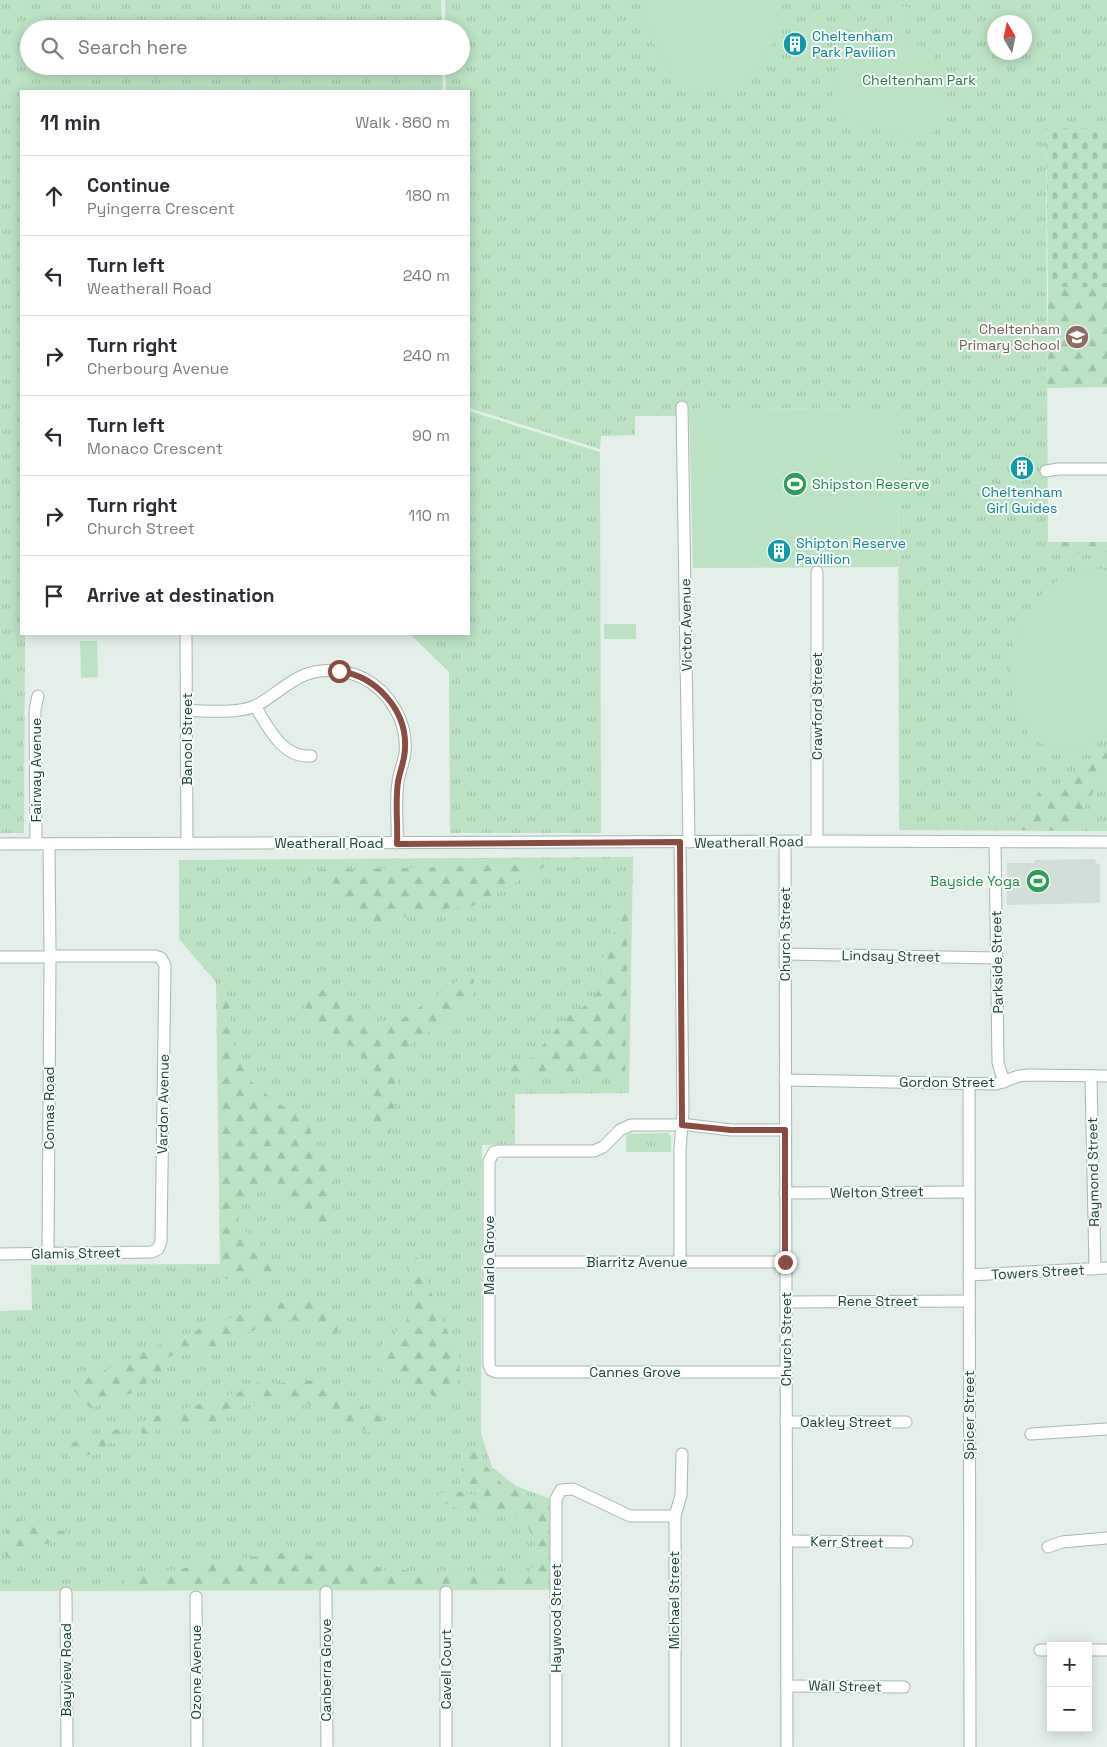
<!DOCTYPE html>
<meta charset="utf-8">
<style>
body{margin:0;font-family:"Space Grotesk",sans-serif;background:#f7f7f7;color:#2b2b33}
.controls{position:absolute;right:15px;bottom:15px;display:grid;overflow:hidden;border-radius:0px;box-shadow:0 2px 12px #0003}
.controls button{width:45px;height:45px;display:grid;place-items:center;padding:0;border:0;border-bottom:1px solid #e1e1e2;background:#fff;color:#2b2b33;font:25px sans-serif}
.compass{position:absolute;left:987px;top:15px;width:45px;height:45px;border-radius:50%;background:#fff;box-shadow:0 2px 12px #0003;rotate:351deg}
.stop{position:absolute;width:15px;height:15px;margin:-11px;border:4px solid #8a4b41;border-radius:50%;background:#fff}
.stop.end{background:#8a4b41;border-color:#fff;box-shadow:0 1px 5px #0008}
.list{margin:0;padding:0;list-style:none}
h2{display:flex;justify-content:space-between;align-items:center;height:65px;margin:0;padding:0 20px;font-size:21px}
h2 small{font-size:16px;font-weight:400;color:#7c7c81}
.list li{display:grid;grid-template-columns:32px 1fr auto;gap:15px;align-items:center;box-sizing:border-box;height:80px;padding:0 20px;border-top:1px solid #e1e1e2}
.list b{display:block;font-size:19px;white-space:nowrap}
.list p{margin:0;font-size:16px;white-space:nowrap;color:#7c7c81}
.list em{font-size:16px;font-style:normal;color:#7c7c81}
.icon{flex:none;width:28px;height:28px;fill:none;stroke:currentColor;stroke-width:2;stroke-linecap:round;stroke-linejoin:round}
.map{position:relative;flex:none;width:1107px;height:1747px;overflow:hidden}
.search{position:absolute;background:#fff;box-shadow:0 2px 12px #0003;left:20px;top:20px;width:450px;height:55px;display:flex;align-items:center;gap:12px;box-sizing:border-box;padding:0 18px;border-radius:28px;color:#7c7c81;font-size:19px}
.panel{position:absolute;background:#fff;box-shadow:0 2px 12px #0003;left:20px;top:90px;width:450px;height:545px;border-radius:0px}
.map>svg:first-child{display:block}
.built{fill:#d2dfd8}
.grass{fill:url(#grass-tufts);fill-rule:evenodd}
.forest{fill:url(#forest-firs)}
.cemetery{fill:url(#cemetery-stones)}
.garden{fill:#bbe2c3}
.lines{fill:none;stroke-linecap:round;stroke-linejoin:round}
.minor-casing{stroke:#a6b8b0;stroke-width:13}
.minor{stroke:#fff;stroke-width:11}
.route{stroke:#8a4b41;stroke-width:6}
.labels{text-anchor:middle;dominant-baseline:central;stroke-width:4;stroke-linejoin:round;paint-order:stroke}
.culture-label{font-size:14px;fill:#0d838f;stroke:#f5fbf8;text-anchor:start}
.park-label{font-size:14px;fill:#267f43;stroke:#f5fbf8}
.education-label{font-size:14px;fill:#785e54;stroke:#f5fbf8;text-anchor:end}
.leisure-label{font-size:14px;fill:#27864d;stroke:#f5fbf8;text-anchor:start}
.street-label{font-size:14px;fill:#214338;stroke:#f5fbf8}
</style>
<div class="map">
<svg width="1107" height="1747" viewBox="0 0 1107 1747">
<defs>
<pattern id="grass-tufts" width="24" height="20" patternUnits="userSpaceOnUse" patternTransform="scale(1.25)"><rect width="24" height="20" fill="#bbe2c3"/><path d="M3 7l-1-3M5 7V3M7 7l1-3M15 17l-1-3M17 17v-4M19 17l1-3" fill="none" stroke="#a0c3a8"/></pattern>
<pattern id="forest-firs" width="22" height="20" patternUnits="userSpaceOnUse" patternTransform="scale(1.25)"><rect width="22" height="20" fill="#bbe2c3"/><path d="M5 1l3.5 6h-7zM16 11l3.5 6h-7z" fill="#a0c3a8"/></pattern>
<pattern id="cemetery-stones" width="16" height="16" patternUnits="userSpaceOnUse" patternTransform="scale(1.25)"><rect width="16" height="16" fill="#bbe2c3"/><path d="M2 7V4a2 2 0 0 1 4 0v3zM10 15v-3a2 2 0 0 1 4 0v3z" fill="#a0c3a8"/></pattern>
</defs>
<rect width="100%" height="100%" fill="#e4efe9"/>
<polygon class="built" points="1092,859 1095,859 1096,863 1100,864 1100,903 1007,905 1007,863 1034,863 1034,860"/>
<g class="grass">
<polygon points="0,0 441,0 442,29 29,29 29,66 442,66 443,91 21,91 21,634 25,634 24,833 0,833"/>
<path d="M445,0H1107V129H1046L1048,542H1107V831L899,830L898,409L696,408L677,416H635V435L601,436L600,449L469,408V91H446L445,66H461V29H445ZM994,22H1024V52H994Z"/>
<polygon points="469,411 600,452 601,833 450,833 449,672 410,634 469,634"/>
<polygon points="633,857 629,1093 515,1094 515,1144 482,1145 481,1434 492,1467 516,1486 551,1499 552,1590 0,1591 0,1311 32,1310 31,1265 220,1264 216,982 179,939 179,860"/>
<polygon points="668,1133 671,1137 671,1152 626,1152 626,1136 628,1134"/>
</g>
<g class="forest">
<polygon points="1048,287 1107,287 1107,387 1047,388"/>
<polygon points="1060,542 1107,542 1107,552 1074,553 1060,564"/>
<polygon points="1107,752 1107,774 1102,777 1070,831 1021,830 1041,788 1070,785 1084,762"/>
<path d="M549,864L469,908H452L417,913L378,925C349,910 324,889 296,871Z"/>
<polygon points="628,908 625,1077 506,1076 517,1061 532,1058 557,1028 571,1014 588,1004 598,992 602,959 610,944 621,910"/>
<path d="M471,976L474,981L472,999L461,1010L402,1051L398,1086L389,1138L383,1139L375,1136L360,1051C343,1040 308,1019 302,1000L308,989H321L361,1015L389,1028L462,978Z"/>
<polygon points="217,995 229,1003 235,1054 251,1081 278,1104 300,1113 308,1122 315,1147 334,1182 333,1198 330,1207 332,1234 327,1240 317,1237 306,1214 274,1188 267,1186 255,1185 238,1210 239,1228 257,1237 262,1250 278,1266 281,1274 276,1280 242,1274 231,1280 224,1278 220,1264"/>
<polygon points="417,1257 445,1327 459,1353 460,1379 454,1389 441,1401 419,1387 382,1371 374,1351 406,1322 415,1302 408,1261"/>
<polygon points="303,1296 315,1299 336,1322 338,1331 332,1337 295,1320 273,1323 226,1341 216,1353 204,1355 191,1347 160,1361 165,1371 132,1393 90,1408 69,1385 88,1378 148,1350 220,1321"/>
<path d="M296,1380L325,1382L334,1394L376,1414L389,1425L387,1436L382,1438L302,1401L249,1403L215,1422L196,1423L192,1427H176L159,1424L153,1437L145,1436L141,1432L140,1429L146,1418C173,1412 199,1405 226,1396C237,1392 249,1390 258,1382C271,1386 282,1383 296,1380Z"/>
<path d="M118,1429L124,1434L122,1446L110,1442C100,1453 87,1456 72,1459L65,1453L64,1448L68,1444Z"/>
<path d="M480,1442L484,1464L504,1486L547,1503V1587L125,1586L123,1574L154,1573L249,1557L284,1553L355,1561L384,1569L437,1572L489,1571L510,1576L529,1573L534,1562L535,1542L525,1521L510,1512L478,1516L436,1500L439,1493L460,1492L485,1496L462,1478C460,1459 465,1452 480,1442Z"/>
<path d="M13,1516L32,1527L68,1532L66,1537L7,1557C0,1545 8,1529 13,1516Z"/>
</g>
<polygon class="cemetery" points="1046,128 1107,129 1107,287 1048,287"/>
<g class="garden">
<polygon points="647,0 779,0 781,14 776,37 763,60 746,78 726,88 709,92 686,87 668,66 652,40 644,9"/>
<path d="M897,5L911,8L903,38L922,46L934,56L948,105L946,117L935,131L927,138H914L866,126L844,117L832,105C833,62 839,40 887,36Z"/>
<polygon points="696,408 898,409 898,567 693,568 689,411"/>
<path d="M1091,568L1107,570V732C1092,745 1074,753 1054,749C1008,738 1003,666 1019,630C1032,600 1056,572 1091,568Z"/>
<rect x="604" y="624" width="32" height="15"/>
<polygon points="80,641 97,641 98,677 81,678"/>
</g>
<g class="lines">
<g class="minor-casing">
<g id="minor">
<polyline points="682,407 689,842"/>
<polyline points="1046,471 1058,469 1107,469"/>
<polyline points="817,572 817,841"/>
<polyline points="186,634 187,843"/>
<path d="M255,706C268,727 282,758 311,756"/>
<path d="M187,710C206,711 237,714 255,706C274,697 287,681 307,674C325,668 346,670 363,678C390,692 408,722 405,753C404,763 399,772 398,782C395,802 398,823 397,843"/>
<polyline points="785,841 787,1747"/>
<polyline points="680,842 683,1112 680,1149 680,1261"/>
<polyline points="995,842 998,1063 1004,1082"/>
<polyline points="0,844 817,841 1107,842"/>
<polyline points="36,844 35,710 38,696"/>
<polyline points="49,844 50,951"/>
<polyline points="785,954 997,958"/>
<polyline points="0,957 45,957"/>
<polyline points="1091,1076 1095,1269"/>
<polyline points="785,1080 996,1084 1019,1076 1029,1075 1107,1076"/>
<polyline points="969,1084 970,1747"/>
<polyline points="785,1130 731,1130 689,1125 631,1125 620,1130 603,1147 594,1151 499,1151 494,1152 489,1161 489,1365 491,1370 496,1372 785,1372"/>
<polyline points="785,1193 969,1192"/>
<polyline points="0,1254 152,1252 158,1249 161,1241 165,965 161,958 155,956 55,956"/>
<polyline points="48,1254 50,962"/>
<polyline points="489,1262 785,1262"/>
<polyline points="969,1275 1107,1268"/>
<polyline points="786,1302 969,1301"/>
<polyline points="786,1422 906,1422"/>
<polyline points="1031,1434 1107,1429"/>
<polyline points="786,1541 907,1542"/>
<polyline points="1048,1547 1062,1542 1107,1538"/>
<polyline points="326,1592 327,1747"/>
<polyline points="446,1592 446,1747"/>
<polyline points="66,1593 67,1747"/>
<polyline points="196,1597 197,1747"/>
<polyline points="1040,1650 1051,1650"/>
<polyline points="1088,1650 1107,1650"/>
<polyline points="787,1686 904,1687"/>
<polyline points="556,1747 556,1499 561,1490 573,1489 630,1516 675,1516"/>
<polyline points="675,1747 675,1516 681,1495 682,1454"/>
</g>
</g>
<use href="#minor" class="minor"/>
</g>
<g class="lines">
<path class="route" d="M339,671C376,676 407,710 405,748C405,760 400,770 398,782C395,802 398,823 397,844L680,842L682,1125L731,1130H785V1262"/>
</g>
<defs>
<g id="building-disc" transform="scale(1.25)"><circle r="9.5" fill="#0f9aa8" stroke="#f5fbf8"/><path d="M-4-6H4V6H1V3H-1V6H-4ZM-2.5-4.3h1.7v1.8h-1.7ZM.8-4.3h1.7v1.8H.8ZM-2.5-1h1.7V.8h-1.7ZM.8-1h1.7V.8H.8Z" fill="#fff"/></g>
<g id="school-disc" transform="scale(1.25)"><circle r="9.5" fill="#8d6e63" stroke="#f5fbf8"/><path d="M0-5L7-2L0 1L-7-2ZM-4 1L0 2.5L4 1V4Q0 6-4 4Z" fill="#fff"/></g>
<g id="stadium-disc" transform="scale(1.25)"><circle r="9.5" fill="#2e9e5b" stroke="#f5fbf8"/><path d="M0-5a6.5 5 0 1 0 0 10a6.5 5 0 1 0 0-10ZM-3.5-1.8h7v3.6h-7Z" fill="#fff"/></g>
</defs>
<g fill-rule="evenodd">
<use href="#building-disc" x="795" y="44"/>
<use href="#school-disc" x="1077" y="337"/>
<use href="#building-disc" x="1022" y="468"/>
<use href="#stadium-disc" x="795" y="484"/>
<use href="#building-disc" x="779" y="551"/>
<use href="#stadium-disc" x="1038" y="881"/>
</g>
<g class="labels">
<g class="culture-label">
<text x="812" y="36">Cheltenham<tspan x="812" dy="16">Park Pavilion</tspan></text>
<text x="1022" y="492" text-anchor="middle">Cheltenham<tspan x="1022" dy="16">Girl Guides</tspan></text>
<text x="796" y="543">Shipton Reserve<tspan x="796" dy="16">Pavillion</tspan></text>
</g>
<g class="park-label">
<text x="919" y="80">Cheltenham Park</text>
</g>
<g class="education-label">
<text x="1060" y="329">Cheltenham<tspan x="1060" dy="16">Primary School</tspan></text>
</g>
<g class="leisure-label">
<text x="812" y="484">Shipston Reserve</text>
<text x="1020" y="881" text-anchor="end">Bayside Yoga</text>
</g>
<g class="street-label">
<text transform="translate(686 625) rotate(-91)">Victor Avenue</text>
<text transform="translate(817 706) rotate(-90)">Crawford Street</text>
<text transform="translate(187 739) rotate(-90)">Banool Street</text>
<text transform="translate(36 770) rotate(-90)">Fairway Avenue</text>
<text transform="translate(749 842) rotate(-1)">Weatherall Road</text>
<text x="329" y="843">Weatherall Road</text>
<text transform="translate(785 934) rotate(-90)">Church Street</text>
<text transform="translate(891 956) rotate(1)">Lindsay Street</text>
<text transform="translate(997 962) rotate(-91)">Parkside Street</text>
<text x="947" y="1082">Gordon Street</text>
<text transform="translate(163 1104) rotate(-89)">Vardon Avenue</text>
<text transform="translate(49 1108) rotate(-90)">Comas Road</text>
<text transform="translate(1093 1172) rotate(-91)">Raymond Street</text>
<text transform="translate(877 1192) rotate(-1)">Welton Street</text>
<text transform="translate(76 1253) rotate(-1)">Glamis Street</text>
<text transform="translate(489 1255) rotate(-90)">Marlo Grove</text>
<text x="637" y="1262">Biarritz Avenue</text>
<text transform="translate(1038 1272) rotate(-3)">Towers Street</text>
<text x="878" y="1301">Rene Street</text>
<text transform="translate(786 1339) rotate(-90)">Church Street</text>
<text x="635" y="1372">Cannes Grove</text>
<text transform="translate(969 1415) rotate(-90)">Spicer Street</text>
<text x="846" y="1422">Oakley Street</text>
<text transform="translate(847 1542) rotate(1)">Kerr Street</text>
<text transform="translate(674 1600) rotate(-90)">Michael Street</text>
<text transform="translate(556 1618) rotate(-90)">Haywood Street</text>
<text transform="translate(446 1669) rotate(-90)">Cavell Court</text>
<text transform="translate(66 1670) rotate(-90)">Bayview Road</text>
<text transform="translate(326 1670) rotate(-90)">Canberra Grove</text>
<text transform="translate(196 1672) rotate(-90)">Ozone Avenue</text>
<text transform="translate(845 1686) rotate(1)">Wall Street</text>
</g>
</g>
</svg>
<div class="controls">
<button>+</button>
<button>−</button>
</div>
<svg class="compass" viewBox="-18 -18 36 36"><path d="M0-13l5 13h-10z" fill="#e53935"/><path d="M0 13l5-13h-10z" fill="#7c7c81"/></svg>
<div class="stop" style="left:339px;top:671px"></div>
<div class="stop end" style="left:785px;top:1262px"></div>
<div class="search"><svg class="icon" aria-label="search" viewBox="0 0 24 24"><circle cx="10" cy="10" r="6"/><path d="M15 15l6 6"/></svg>Search here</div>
<section class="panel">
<h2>11 min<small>Walk · 860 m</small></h2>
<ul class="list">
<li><svg class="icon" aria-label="ahead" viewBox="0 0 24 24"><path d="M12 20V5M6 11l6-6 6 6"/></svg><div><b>Continue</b><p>Pyingerra Crescent</p></div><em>180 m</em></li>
<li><svg class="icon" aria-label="left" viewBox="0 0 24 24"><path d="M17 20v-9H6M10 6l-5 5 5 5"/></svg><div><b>Turn left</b><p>Weatherall Road</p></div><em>240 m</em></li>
<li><svg class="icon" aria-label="right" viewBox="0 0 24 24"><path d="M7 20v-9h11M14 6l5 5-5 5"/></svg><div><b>Turn right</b><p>Cherbourg Avenue</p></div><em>240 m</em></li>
<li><svg class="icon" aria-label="left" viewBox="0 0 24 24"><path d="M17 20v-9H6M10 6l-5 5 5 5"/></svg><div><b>Turn left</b><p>Monaco Crescent</p></div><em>90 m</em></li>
<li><svg class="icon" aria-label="right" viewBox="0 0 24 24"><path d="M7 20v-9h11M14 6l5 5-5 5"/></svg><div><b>Turn right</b><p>Church Street</p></div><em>110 m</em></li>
<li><svg class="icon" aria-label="arrive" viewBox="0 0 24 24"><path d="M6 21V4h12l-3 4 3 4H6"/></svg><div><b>Arrive at destination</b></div></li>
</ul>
</section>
</div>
